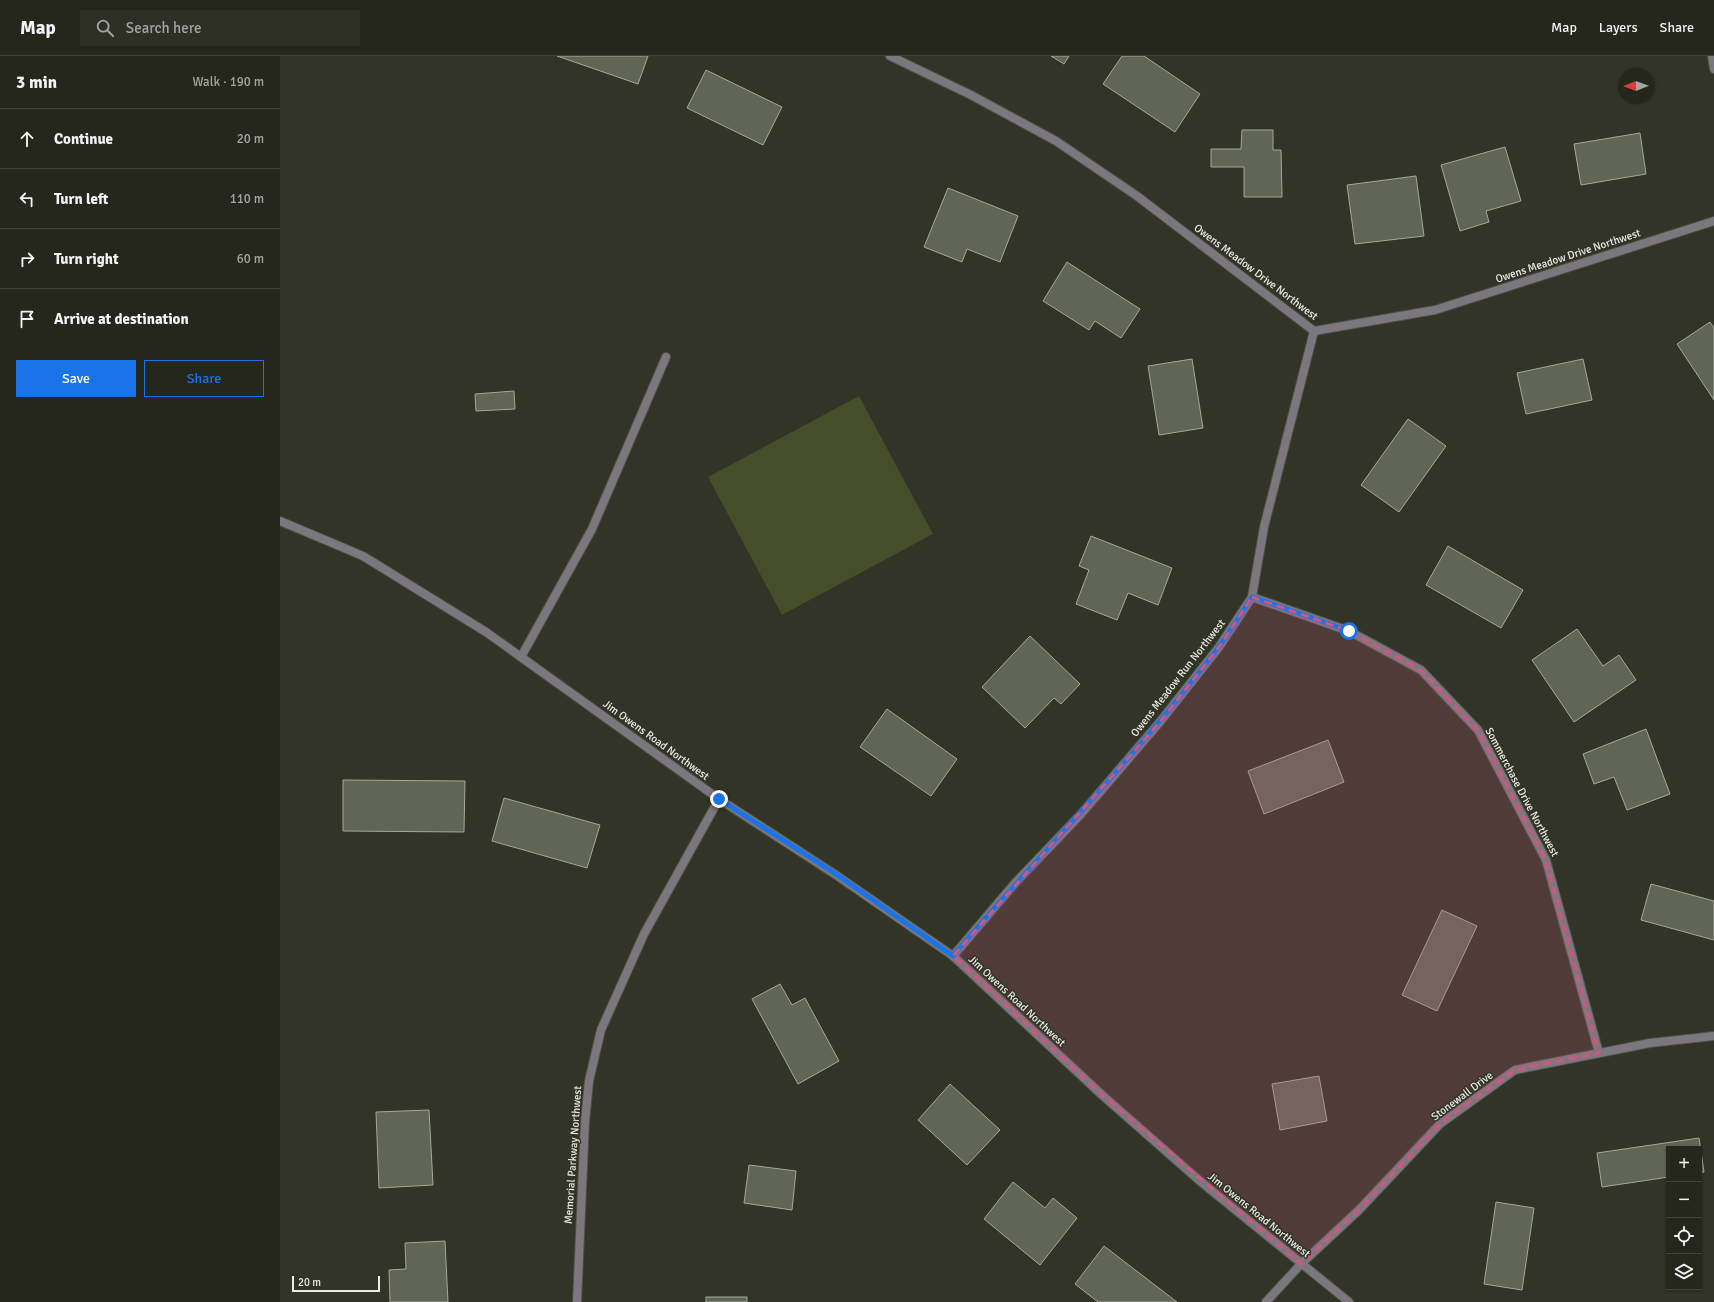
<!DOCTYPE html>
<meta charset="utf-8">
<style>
body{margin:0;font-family:Signika,sans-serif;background:#2d2f25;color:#f1f3f6}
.controls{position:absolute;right:12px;bottom:12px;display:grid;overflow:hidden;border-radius:0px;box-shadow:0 1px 3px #0004}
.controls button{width:36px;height:36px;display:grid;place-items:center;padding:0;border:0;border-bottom:1px solid #42443b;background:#25271c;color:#f1f3f6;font:20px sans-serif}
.compass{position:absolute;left:1338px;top:12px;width:36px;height:36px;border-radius:50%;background:#25271c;box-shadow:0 1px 3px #0004;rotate:269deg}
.scale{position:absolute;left:12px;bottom:10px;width:88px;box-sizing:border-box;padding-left:4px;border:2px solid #eaece3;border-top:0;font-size:11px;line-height:14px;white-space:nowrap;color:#eaece3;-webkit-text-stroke:3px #313426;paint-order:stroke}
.stop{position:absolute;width:12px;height:12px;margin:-9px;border:3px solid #1a73e8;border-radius:50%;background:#fff}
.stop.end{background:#1a73e8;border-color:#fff;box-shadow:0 1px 4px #0008}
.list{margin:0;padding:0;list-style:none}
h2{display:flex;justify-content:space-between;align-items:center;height:52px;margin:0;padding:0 16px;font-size:17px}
h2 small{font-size:13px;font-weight:400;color:#a3a5a3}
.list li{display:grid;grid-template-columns:26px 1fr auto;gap:12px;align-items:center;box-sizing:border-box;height:60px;padding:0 16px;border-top:1px solid #42443b}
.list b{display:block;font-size:15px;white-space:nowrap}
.list em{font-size:13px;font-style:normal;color:#a3a5a3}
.actions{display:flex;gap:8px;padding:12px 16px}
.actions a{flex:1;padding:9px 0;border:1px solid #1a73e8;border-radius:0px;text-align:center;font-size:14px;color:#1a73e8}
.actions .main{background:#1a73e8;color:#fff}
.icon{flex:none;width:22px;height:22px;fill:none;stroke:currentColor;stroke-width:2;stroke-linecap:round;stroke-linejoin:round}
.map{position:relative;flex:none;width:1434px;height:1246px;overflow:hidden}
header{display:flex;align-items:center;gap:24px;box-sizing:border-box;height:56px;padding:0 20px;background:#25271c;border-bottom:1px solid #42443b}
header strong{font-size:19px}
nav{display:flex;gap:22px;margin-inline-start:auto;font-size:14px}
.search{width:280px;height:36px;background:#2d2f25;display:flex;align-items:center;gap:10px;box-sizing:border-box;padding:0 14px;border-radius:0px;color:#a3a5a3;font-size:15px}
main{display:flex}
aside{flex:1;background:#25271c}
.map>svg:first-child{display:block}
.green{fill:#454d29}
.building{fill:#616555;stroke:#a4a998}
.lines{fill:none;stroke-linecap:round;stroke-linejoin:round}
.service-casing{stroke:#4f5144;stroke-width:10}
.minor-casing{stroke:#4f5144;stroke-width:10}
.tertiary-casing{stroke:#4f5144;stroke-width:10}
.service{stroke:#7c777e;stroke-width:8}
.minor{stroke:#7c777e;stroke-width:8}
.tertiary{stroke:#7c777e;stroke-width:8}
.route{stroke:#1a73e8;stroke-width:5}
.marked{fill:#ce5884;fill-opacity:0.2;stroke:#ce5884;stroke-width:3;stroke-dasharray:8 5;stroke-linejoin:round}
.labels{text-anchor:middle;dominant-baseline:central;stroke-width:3;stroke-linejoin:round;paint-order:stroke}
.street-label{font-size:11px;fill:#eaece3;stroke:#313426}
</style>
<header>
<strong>Map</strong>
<div class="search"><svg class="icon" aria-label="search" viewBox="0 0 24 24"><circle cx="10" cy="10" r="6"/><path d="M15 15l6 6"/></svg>Search here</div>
<nav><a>Map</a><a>Layers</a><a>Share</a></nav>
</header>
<main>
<aside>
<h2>3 min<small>Walk · 190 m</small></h2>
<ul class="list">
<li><svg class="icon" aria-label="ahead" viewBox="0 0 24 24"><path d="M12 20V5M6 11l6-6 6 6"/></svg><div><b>Continue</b></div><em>20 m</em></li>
<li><svg class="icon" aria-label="left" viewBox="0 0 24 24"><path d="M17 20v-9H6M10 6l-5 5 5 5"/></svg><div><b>Turn left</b></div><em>110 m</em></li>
<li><svg class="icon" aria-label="right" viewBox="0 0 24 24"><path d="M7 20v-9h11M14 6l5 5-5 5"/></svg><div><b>Turn right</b></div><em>60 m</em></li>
<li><svg class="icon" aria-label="arrive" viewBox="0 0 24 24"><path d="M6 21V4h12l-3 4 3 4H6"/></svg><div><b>Arrive at destination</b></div></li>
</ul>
<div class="actions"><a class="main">Save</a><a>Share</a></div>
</aside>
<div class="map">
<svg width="1434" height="1246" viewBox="0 0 1434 1246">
<rect width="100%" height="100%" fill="#313426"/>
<polygon class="green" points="579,340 653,478 502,559 428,421"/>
<g class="building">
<polygon points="277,0 368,0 358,28"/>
<polygon points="771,0 789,0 784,8"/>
<polygon points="842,0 864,0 920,38 895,76 823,28"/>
<polygon points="426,14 502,51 483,89 407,52"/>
<polygon points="962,74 993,74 993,94 1001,94 1002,141 964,141 964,111 931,111 931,93 961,93"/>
<polygon points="1360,77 1366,118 1301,129 1294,88"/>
<polygon points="1225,91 1241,145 1206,155 1209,166 1180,175 1161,109"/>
<polygon points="1136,120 1144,180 1075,188 1067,129"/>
<polygon points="668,132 738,160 720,206 687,193 682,206 644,191"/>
<polygon points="787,206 860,253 841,282 815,265 809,274 763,245"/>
<polygon points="1430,266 1434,272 1434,344 1397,288"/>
<polygon points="912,303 923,372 879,379 868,310"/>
<polygon points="1303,303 1312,344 1246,358 1237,317"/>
<polygon points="234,335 235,353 196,355 195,338"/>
<polygon points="1128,363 1166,390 1119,456 1081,429"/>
<polygon points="811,480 892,512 878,549 848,537 837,564 796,548 809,514 799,510"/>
<polygon points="1168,490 1243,534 1221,572 1146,529"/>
<polygon points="1297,573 1323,610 1339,599 1356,624 1294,666 1252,604"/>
<polygon points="750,580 800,628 781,648 774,642 745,672 702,631"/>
<polygon points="607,653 677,703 651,740 580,691"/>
<polygon points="1366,673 1390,738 1347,754 1334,721 1314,728 1303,698"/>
<polygon points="1048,684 1064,726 984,758 968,715"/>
<polygon points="63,724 185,725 184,776 63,775"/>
<polygon points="224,742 320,769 307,812 212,785"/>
<polygon points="1371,828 1434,845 1434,884 1361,864"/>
<polygon points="1162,854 1197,870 1157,955 1122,939"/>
<polygon points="500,928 512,949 525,942 559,1005 518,1028 472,943"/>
<polygon points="1039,1020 1047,1065 1000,1074 992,1028"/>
<polygon points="670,1028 720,1074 687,1109 638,1064"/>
<polygon points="149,1054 153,1129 99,1132 96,1056"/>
<polygon points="1419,1082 1424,1116 1419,1117 1419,1093 1389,1093 1389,1121 1322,1131 1317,1097"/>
<polygon points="469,1109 516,1115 512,1154 464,1147"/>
<polygon points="733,1126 765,1152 773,1142 797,1162 760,1209 704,1163"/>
<polygon points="1216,1146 1254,1152 1242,1234 1204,1228"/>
<polygon points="165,1185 168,1246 110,1246 109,1214 126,1213 125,1187"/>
<polygon points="824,1190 897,1246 818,1246 795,1228"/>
<rect x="426" y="1241" width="41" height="5"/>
</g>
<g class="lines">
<g class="service-casing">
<polyline id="service" points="241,601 312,473 386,301"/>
</g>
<g class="minor-casing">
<g id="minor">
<polyline points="610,0 691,39 776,85 857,140 1034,275 1155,254 1434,165"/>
<polyline points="1432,0 1434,13"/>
<polyline points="972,541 1069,575 1141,614 1198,674 1266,804 1319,997"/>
<polyline points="673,900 735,827 801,758 879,667 939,591 972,541 984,471 1034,275"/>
<polyline points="297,1246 305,1066 309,1025 321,974 364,878 439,743"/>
<polyline points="986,1246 1021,1208 1079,1154 1160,1068 1235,1014 1370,987 1434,980"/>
</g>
</g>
<g class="tertiary-casing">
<polyline id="tertiary" points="0,465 83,500 206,576 439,743 556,819 673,900 822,1039 921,1126 1069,1246"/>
</g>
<use href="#service" class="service"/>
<use href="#minor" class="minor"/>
<use href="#tertiary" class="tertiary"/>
</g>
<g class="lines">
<path class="route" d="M439,743L556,818L673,900C761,797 857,700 938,592C950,576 961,558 972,541L1069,575"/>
</g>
<path class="marked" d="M972,541L1069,575L1141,614L1198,674L1266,804L1319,997L1235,1014L1160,1068L1079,1154L1021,1208L822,1039L673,900L879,667L939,591Z"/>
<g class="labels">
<g class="street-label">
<text transform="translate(1288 200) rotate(-18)">Owens Meadow Drive Northwest</text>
<text transform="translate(976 216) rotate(37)">Owens Meadow Drive Northwest</text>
<text transform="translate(898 622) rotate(-52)">Owens Meadow Run Northwest</text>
<text transform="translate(376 684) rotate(36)">Jim Owens Road Northwest</text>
<text transform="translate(1242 736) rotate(62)">Sommerchase Drive Northwest</text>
<text transform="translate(737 945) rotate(43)">Jim Owens Road Northwest</text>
<text transform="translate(1182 1040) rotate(-37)">Stonewall Drive</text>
<text transform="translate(293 1099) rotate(-86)">Memorial Parkway Northwest</text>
<text transform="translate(979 1159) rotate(39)">Jim Owens Road Northwest</text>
</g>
</g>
</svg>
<div class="controls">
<button>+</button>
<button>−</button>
<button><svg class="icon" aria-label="locate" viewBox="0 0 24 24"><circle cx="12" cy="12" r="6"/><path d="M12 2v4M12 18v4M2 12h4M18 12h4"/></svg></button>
<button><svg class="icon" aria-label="layers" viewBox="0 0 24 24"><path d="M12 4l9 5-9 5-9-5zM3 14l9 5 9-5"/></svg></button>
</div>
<svg class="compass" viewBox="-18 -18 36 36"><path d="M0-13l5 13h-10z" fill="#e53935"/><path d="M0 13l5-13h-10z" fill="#a3a5a3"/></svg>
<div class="scale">20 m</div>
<div class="stop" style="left:1069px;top:575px"></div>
<div class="stop end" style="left:439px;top:743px"></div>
</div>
</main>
